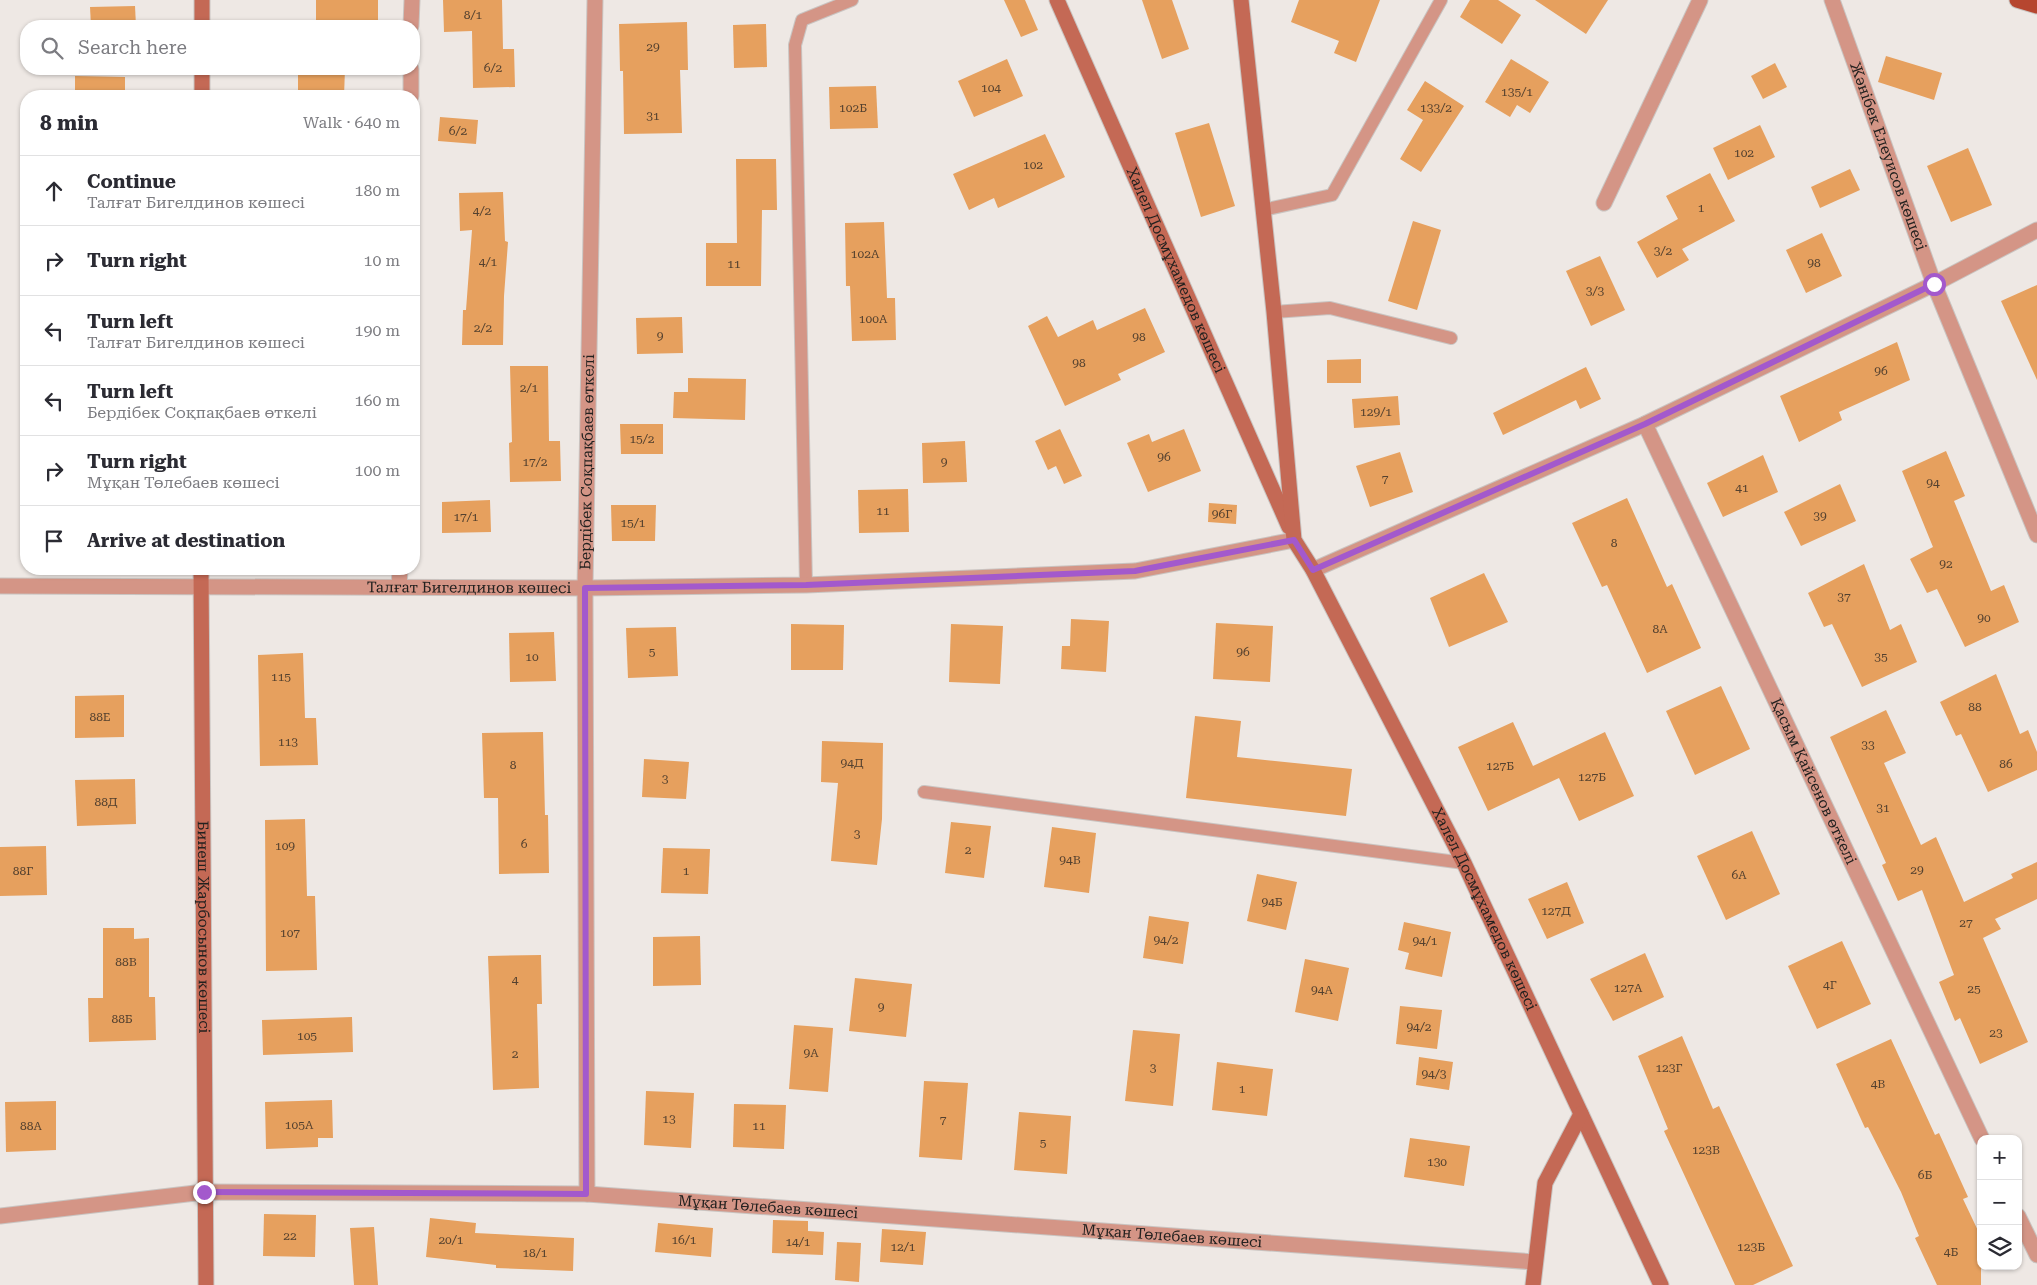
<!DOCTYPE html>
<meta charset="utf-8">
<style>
body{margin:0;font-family:"Roboto Serif",serif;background:#f2f2f3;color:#2b2b33}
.controls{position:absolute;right:15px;bottom:15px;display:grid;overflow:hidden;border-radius:10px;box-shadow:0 1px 4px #0004}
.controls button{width:45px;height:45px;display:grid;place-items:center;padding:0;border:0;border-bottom:1px solid #e1e1e2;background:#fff;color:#2b2b33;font:25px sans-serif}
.stop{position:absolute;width:15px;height:15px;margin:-11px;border:4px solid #a359cc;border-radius:50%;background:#fff}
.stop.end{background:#a359cc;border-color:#fff;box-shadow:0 1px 5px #0008}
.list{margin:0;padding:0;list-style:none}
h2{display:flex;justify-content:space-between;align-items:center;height:65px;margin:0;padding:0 20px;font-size:21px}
h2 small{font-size:16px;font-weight:400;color:#7c7c81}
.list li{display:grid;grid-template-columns:32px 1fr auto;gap:15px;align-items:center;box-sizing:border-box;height:70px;padding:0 20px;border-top:1px solid #e1e1e2}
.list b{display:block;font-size:19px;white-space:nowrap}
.list p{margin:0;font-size:16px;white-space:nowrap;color:#7c7c81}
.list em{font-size:16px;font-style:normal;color:#7c7c81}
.icon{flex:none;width:28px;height:28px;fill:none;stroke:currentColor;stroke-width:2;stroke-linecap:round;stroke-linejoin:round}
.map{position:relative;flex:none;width:2037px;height:1285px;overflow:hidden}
.search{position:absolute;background:#fff;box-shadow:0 1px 4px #0004;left:20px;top:20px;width:400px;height:55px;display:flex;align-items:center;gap:12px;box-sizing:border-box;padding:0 18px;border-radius:20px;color:#7c7c81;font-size:19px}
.panel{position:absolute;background:#fff;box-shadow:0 1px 4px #0004;left:20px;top:90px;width:400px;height:485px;border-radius:20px}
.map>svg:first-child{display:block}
.building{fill:#e6a05e}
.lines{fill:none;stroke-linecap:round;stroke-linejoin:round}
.lane-casing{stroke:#c9c4c1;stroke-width:14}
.street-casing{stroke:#c9c4c1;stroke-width:17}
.secondary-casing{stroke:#c9c4c1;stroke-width:17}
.primary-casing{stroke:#c9c4c1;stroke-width:17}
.lane{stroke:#d49586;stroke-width:12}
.street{stroke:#d49586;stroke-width:15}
.secondary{stroke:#c46955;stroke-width:15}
.primary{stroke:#b6462f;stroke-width:15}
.route{stroke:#a359cc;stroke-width:6}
.labels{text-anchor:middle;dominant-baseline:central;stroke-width:4;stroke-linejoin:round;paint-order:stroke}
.number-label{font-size:12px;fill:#54412f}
.street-label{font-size:15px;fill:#23211f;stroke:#fff}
</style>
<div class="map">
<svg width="2037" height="1285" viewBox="0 0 2037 1285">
<rect width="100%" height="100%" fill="#eee8e4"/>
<g class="building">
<rect x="316" y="0" width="62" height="26"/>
<polygon points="443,0 502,0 503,49 514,49 515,87 473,88 472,31 444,32"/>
<polygon points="1004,0 1025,0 1038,30 1021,37"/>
<polygon points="1142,0 1172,0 1189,49 1162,59"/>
<polygon points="1299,0 1380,0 1356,62 1334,53 1339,41 1291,22"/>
<polygon points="1470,0 1498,0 1521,15 1502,44 1460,17"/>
<polygon points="1535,0 1608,0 1586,34"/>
<polygon points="135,6 136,26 91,26 90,7"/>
<polygon points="687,22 688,70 680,70 682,133 624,134 623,71 620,71 619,24"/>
<polygon points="766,24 767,67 734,68 733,25"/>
<polygon points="1886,56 1942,73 1934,100 1878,82"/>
<polygon points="1007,59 1023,96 974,117 958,81"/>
<polygon points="1511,59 1549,82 1530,113 1517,105 1510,117 1485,102"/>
<polygon points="1775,63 1787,87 1763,99 1751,76"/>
<polygon points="298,69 345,69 344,96 298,96"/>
<polygon points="75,76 125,77 125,96 75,96"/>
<polygon points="1425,81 1464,106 1421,172 1400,159 1423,120 1407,110"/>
<polygon points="876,86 878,128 830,129 829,87"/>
<polygon points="440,117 478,120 476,144 438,141"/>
<polygon points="1209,123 1235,206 1201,217 1175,133"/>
<polygon points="1760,125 1775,157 1728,180 1713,148"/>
<polygon points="1045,134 1065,177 998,208 994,198 969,210 953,174"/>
<polygon points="1968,148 1992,205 1951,222 1927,166"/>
<polygon points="736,159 776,159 777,210 762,210 761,286 706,286 706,243 737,243"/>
<polygon points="1850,169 1860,190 1820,208 1811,187"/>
<polygon points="1710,173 1735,221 1682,249 1689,260 1657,278 1637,242 1678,219 1666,196"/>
<polygon points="503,192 505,241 508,242 504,296 503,345 462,345 463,310 466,310 472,230 460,231 459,193"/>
<polygon points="1413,221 1441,230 1417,310 1388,301"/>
<polygon points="884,222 887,298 895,298 896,340 852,341 850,286 846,286 845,223"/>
<polygon points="1822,233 1842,276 1806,293 1786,250"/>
<polygon points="1600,256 1625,310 1591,326 1566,271"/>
<polygon points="2037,285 2037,380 2001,301"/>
<polygon points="1145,308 1165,352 1118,374 1121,380 1065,406 1028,326 1047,316 1058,337 1093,320 1097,330"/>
<polygon points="682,317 683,353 637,354 636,318"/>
<polygon points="1897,342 1910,380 1839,412 1842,420 1799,442 1780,396"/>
<polygon points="1361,359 1361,383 1327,383 1327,360"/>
<polygon points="510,366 548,366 549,441 560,441 561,481 510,482 509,443 512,442"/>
<polygon points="1586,367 1601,399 1580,409 1576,400 1503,435 1493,413"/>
<polygon points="688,378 746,379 745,420 673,418 674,392 688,392"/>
<polygon points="1398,396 1400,425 1354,428 1352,399"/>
<polygon points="620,424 663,424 663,454 621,454"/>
<polygon points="1060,429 1082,476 1064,484 1056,466 1048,470 1035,441"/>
<polygon points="1184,429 1201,471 1148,492 1127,443 1149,434 1152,442"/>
<polygon points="965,441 967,482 923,483 922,443"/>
<polygon points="1946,451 1965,496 1954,501 1991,591 2004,585 2019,622 1965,647 1937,589 1927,593 1910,559 1933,547 1902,471"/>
<polygon points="1400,452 1413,492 1370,507 1356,466"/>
<polygon points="1763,455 1778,492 1723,517 1707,483"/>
<polygon points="1840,484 1856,521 1801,546 1784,512"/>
<polygon points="908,489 909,532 859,533 858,490"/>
<polygon points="1627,498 1667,587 1672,584 1701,648 1647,673 1607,585 1602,587 1572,523"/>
<polygon points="490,500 491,532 442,533 442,502"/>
<polygon points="1209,503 1237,505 1236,524 1208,522"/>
<polygon points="611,505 656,505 655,541 612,541"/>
<polygon points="1864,564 1890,630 1901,624 1917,662 1862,687 1832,624 1824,627 1808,593"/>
<polygon points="1484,573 1508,622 1449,647 1430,598"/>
<polygon points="1071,619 1109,621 1106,672 1061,669 1062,646 1070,646"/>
<polygon points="1216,623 1273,626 1270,682 1213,679"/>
<polygon points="791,624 844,625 843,670 791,670"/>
<polygon points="951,624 1003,626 1000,684 949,682"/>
<polygon points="676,627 678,676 628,678 626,628"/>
<polygon points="554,632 556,681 510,682 509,633"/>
<polygon points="303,653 305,718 316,718 318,765 260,766 258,655"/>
<polygon points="1996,674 2020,734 2028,730 2037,752 2037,770 1988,792 1961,734 1956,736 1940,702"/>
<polygon points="1721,686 1750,749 1695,775 1666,711"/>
<polygon points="124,695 124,737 75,738 75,696"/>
<polygon points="1886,710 1906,753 1884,763 1921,845 1936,837 1964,902 2013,878 2011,874 2037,862 2037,899 1995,919 2001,929 1983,938 2028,1042 1980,1064 1960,1018 1955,1021 1939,982 1954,975 1922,890 1898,901 1882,865 1886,863 1830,737"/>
<polygon points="1195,716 1241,721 1237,757 1352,769 1346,816 1186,798"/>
<polygon points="1513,722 1533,766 1605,732 1634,796 1579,821 1559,778 1488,811 1458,747"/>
<polygon points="543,732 545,815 548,815 549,873 499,874 498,798 484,798 482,733"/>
<polygon points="822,741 883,743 882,819 877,865 831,861 838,783 821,782"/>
<polygon points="644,759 689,762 686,799 642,797"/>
<polygon points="135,779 136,824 77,826 75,780"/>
<polygon points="305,819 307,896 315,896 317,970 266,971 265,820"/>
<polygon points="951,822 991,826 984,878 945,873"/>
<polygon points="1052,827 1096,833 1089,893 1044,887"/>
<polygon points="1752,831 1780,894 1726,920 1697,856"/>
<polygon points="46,846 47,895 0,896 0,847"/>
<polygon points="663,848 710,849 708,894 661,893"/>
<polygon points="1257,874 1297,882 1286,930 1247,921"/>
<polygon points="1567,882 1584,923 1547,939 1528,899"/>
<polygon points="1149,916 1189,922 1183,964 1143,958"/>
<polygon points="1404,922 1451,932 1442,977 1405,969 1409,953 1398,950"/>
<polygon points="103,928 134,928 134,939 149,938 149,997 155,997 156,1040 89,1042 88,998 103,998"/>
<polygon points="700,936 701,985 653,986 653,937"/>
<polygon points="1842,941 1871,1004 1817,1029 1788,966"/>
<polygon points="1645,953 1664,997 1613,1021 1590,979"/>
<polygon points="541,955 542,1004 537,1004 539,1088 493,1090 488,956"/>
<polygon points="1305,959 1349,968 1338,1021 1295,1012"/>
<polygon points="855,978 912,984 906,1037 849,1031"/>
<polygon points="1400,1006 1442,1010 1437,1049 1396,1044"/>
<polygon points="352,1017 353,1052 263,1055 262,1020"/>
<polygon points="794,1025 833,1028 828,1092 789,1089"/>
<polygon points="1133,1030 1180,1034 1173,1106 1125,1101"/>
<polygon points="1682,1036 1713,1109 1719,1106 1793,1266 1753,1285 1735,1285 1664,1131 1668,1129 1638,1056"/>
<polygon points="1891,1039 1935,1135 1939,1133 1968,1197 1963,1199 1981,1237 1981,1285 1937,1285 1915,1238 1919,1236 1901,1192 1868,1127 1865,1128 1836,1064"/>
<polygon points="1419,1057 1453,1062 1449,1090 1416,1085"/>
<polygon points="1217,1062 1273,1069 1267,1116 1212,1110"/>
<polygon points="924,1081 968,1083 962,1160 919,1157"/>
<polygon points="646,1091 694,1093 691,1148 644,1145"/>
<polygon points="332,1100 333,1138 318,1138 318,1147 266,1149 265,1102"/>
<polygon points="56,1101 56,1150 6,1152 5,1102"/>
<polygon points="734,1104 786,1105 784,1149 733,1147"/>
<polygon points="1019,1112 1071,1116 1067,1174 1014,1170"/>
<polygon points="1410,1138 1470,1146 1464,1186 1404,1177"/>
<polygon points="264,1214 316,1215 315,1257 263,1256"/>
<polygon points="430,1218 476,1223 475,1233 574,1238 573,1271 496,1268 496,1265 426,1257"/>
<polygon points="773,1220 808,1221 808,1231 824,1232 823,1255 772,1253"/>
<polygon points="658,1223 713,1228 711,1257 655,1252"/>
<polygon points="374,1227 378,1285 354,1285 350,1228"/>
<polygon points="882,1229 926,1232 923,1265 880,1262"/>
<polygon points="837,1242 861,1243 859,1282 835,1280"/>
</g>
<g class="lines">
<g class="lane-casing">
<g id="lane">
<polyline points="1263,210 1332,195 1441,0"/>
<polyline points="1274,312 1330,308 1451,338"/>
<polyline points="806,585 795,45 802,20 852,0"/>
<polyline points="924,792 1464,863"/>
</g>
</g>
<g class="street-casing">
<g id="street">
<path id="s1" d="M1832,0L1934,284L2037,535"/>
<polyline points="411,26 412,0"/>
<polyline points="411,96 411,69"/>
<polyline points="1604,203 1700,0"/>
<path id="s2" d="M1645,424L1982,1139"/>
<polyline points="1313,570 1645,424 1934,284 2037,230"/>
<path id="s3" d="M0,586L585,588L806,585L1135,571L1294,540"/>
<polyline points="399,587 400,569"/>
<path id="s4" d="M587,1194L585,588L595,0"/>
<path id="s5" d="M0,1216L204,1192L587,1194L1535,1262"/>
<polyline points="2018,1216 2037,1255"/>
</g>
</g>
<g class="secondary-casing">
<g id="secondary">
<path id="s6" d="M1057,0L1289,527"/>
<path id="s7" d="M1241,0L1274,312L1294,540L1313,570L1464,863L1661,1285"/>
<polyline points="202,26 202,0"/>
<polyline points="202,96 202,69"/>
<path id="s8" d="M201,569L206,1285"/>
<polyline points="1533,1285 1545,1183 1581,1114"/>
</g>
</g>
<g class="primary-casing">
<polyline id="primary" points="2017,0 2037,6"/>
</g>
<use href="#lane" class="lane"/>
<use href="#street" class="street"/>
<use href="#secondary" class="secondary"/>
<use href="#primary" class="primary"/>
</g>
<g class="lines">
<polyline class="route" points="204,1192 586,1194 585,588 806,585 1135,571 1294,540 1313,570 1645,424 1934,284"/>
</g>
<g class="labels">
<g class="number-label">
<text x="473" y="15">8/1</text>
<text x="653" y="47">29</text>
<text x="493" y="68">6/2</text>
<text x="991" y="88">104</text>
<text x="1517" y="92">135/1</text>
<text x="853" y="108">102Б</text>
<text x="1436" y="108">133/2</text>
<text x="653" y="116">31</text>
<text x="458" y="131">6/2</text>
<text x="1744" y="153">102</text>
<text x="1033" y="165">102</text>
<text x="1701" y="208">1</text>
<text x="482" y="211">4/2</text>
<text x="1663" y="251">3/2</text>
<text x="865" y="254">102А</text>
<text x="488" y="262">4/1</text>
<text x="1814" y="263">98</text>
<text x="734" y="264">11</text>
<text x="1595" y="291">3/3</text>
<text x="873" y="319">100А</text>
<text x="483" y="328">2/2</text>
<text x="660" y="336">9</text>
<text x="1139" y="337">98</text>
<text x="1079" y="363">98</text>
<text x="1881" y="371">96</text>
<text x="529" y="388">2/1</text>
<text x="1376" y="412">129/1</text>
<text x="642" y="439">15/2</text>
<text x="1164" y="457">96</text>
<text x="535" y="462">17/2</text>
<text x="944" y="462">9</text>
<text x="1385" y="479">7</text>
<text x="1933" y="483">94</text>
<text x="1742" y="488">41</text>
<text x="883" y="511">11</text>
<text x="1222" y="514">96Г</text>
<text x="1820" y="516">39</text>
<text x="466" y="517">17/1</text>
<text x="633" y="523">15/1</text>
<text x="1614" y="543">8</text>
<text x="1946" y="564">92</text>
<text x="1844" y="597">37</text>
<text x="1984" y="618">90</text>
<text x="1660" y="629">8А</text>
<text x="652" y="652">5</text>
<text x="1243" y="652">96</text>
<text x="532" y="657">10</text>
<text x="1881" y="657">35</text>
<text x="281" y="677">115</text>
<text x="1975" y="707">88</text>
<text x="100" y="717">88Е</text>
<text x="288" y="742">113</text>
<text x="1868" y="745">33</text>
<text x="852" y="763">94Д</text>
<text x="2006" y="764">86</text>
<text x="513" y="765">8</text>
<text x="1500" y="766">127Б</text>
<text x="1592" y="777">127Б</text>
<text x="665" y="779">3</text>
<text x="106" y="802">88Д</text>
<text x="1883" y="808">31</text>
<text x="857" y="834">3</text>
<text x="524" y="844">6</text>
<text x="285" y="846">109</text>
<text x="968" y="850">2</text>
<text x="1070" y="860">94В</text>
<text x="1917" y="870">29</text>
<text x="23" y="871">88Г</text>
<text x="686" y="871">1</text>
<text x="1739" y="875">6А</text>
<text x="1272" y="902">94Б</text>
<text x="1556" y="911">127Д</text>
<text x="1966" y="923">27</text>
<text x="290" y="933">107</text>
<text x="1166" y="940">94/2</text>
<text x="1425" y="941">94/1</text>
<text x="126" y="962">88В</text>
<text x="515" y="980">4</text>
<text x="1830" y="985">4Г</text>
<text x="1628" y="988">127А</text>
<text x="1974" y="989">25</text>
<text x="1322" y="990">94А</text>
<text x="881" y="1007">9</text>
<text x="122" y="1019">88Б</text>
<text x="1419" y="1027">94/2</text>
<text x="1996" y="1033">23</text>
<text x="307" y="1036">105</text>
<text x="811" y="1053">9А</text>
<text x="515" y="1054">2</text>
<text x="1153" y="1068">3</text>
<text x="1669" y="1068">123Г</text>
<text x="1434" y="1074">94/3</text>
<text x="1878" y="1084">4В</text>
<text x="1242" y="1089">1</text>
<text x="669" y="1119">13</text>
<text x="943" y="1120">7</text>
<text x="299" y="1125">105А</text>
<text x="31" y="1126">88А</text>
<text x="759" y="1126">11</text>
<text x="1043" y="1143">5</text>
<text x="1706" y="1150">123В</text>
<text x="1437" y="1162">130</text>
<text x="1925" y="1175">6Б</text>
<text x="290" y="1236">22</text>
<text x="451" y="1240">20/1</text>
<text x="684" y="1240">16/1</text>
<text x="798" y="1242">14/1</text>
<text x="903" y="1247">12/1</text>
<text x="1751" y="1247">123Б</text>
<text x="1951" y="1252">4Б</text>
<text x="535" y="1253">18/1</text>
</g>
<g class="street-label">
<text stroke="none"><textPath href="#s1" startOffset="166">Жәнібек Елеуисов көшесі</textPath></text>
<text stroke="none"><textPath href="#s6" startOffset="295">Халел Досмұхамедов көшесі</textPath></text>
<text stroke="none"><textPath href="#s4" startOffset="732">Бердібек Соқпақбаев өткелі</textPath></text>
<text stroke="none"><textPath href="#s3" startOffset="469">Талғат Бигелдинов көшесі</textPath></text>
<text stroke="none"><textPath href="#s2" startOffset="395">Қасым Қайсенов өткелі</textPath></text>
<text stroke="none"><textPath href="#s7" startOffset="958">Халел Досмұхамедов көшесі</textPath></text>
<text stroke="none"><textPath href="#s8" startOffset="358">Бинеш Жарбосынов көшесі</textPath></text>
<text stroke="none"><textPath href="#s5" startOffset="770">Мұқан Төлебаев көшесі</textPath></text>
<text stroke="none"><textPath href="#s5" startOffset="1175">Мұқан Төлебаев көшесі</textPath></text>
</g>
</g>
</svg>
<div class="controls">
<button>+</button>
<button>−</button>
<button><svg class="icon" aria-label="layers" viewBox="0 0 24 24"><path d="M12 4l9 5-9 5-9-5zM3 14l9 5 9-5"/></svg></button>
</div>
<div class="stop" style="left:1934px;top:284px"></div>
<div class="stop end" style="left:204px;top:1192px"></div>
<div class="search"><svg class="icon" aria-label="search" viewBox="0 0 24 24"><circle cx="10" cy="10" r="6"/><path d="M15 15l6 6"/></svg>Search here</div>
<section class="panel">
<h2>8 min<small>Walk · 640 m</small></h2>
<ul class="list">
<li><svg class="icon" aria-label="ahead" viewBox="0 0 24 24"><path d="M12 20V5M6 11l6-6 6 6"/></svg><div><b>Continue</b><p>Талғат Бигелдинов көшесі</p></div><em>180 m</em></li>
<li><svg class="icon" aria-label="right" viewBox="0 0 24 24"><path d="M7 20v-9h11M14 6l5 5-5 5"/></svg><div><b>Turn right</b></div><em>10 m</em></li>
<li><svg class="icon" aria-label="left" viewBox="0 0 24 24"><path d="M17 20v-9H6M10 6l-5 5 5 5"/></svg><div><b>Turn left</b><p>Талғат Бигелдинов көшесі</p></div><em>190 m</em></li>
<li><svg class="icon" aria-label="left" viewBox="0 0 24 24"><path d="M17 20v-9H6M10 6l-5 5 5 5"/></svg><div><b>Turn left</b><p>Бердібек Соқпақбаев өткелі</p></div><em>160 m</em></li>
<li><svg class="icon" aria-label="right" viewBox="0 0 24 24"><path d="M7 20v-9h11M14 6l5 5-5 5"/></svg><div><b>Turn right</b><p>Мұқан Төлебаев көшесі</p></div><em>100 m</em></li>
<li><svg class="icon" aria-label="arrive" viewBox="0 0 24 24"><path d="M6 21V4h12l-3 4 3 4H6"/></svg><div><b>Arrive at destination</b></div></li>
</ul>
</section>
</div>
